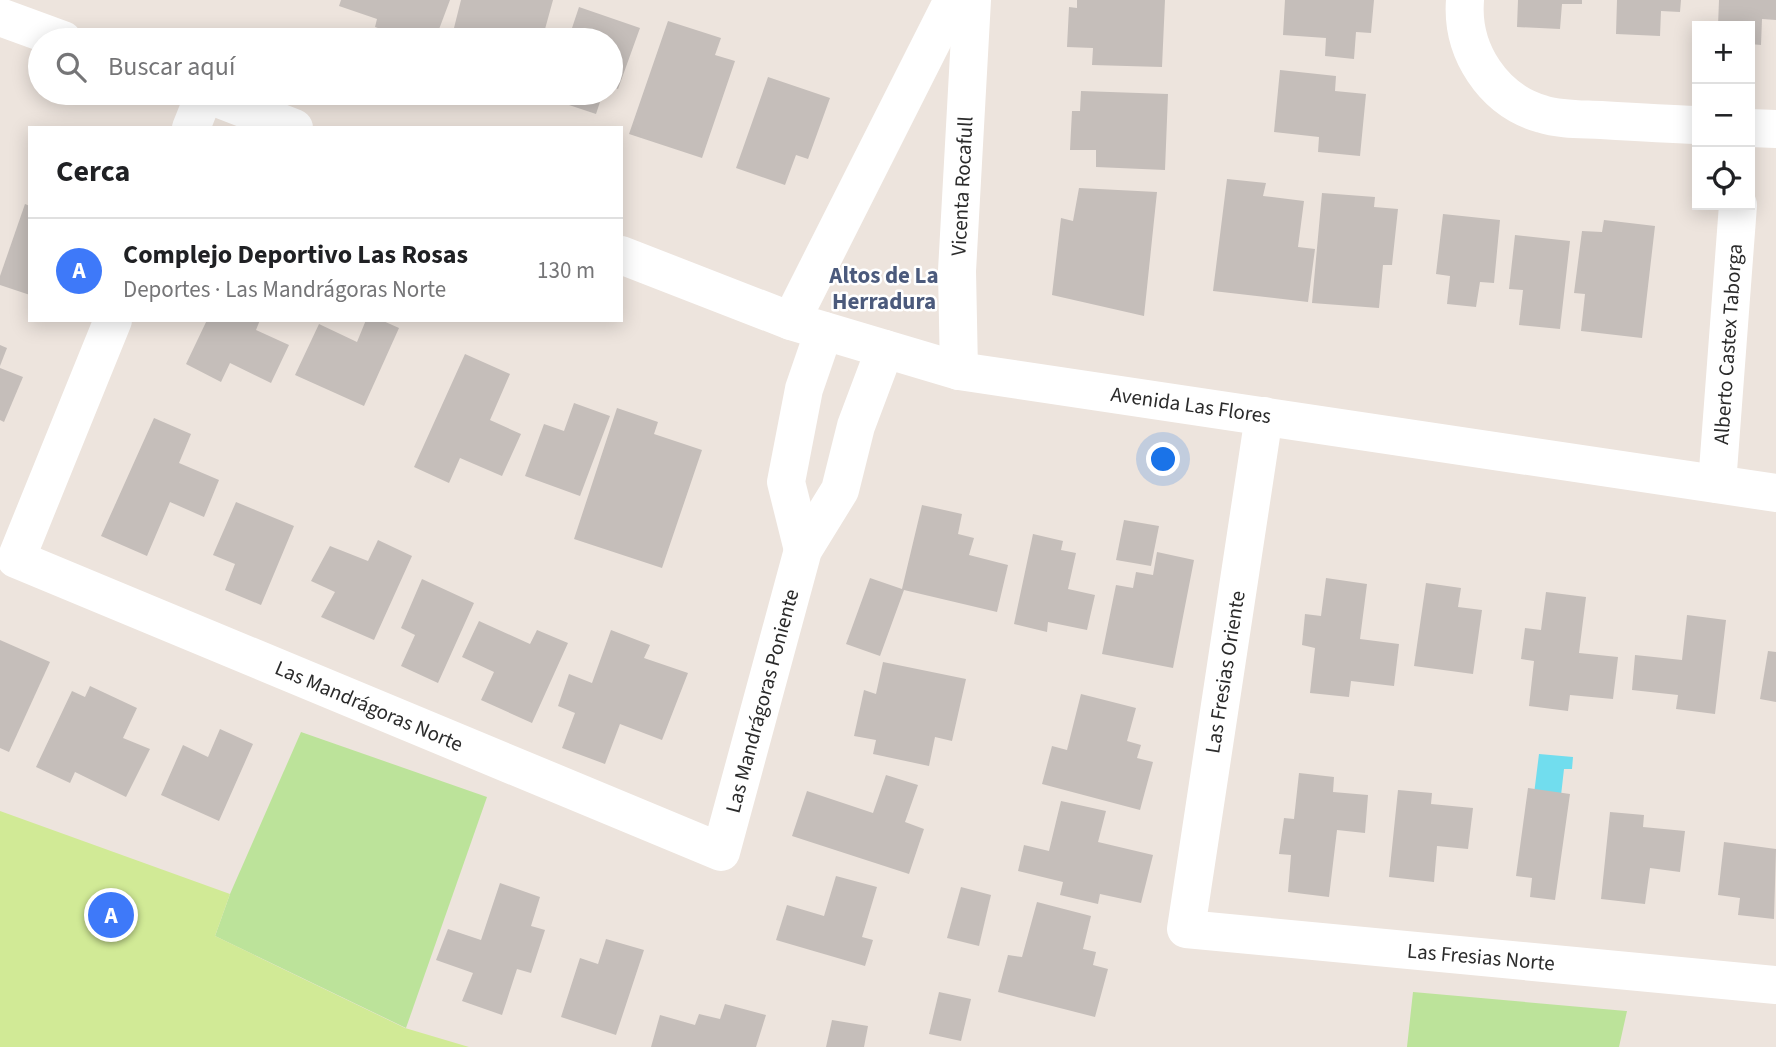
<!DOCTYPE html>
<html lang="es">
<meta charset="utf-8">
<style>
body{margin:0;font-family:"Source Sans 3",sans-serif;background:#f2f2f2;color:#202124}
.controls{position:absolute;right:21px;top:21px;display:grid;overflow:hidden;border-radius:0px;box-shadow:0 4px 18px #0003}
.controls button{width:63px;height:63px;display:grid;place-items:center;padding:0;border:0;border-bottom:2px solid #e0e0e0;background:#fff;color:#202124;font:35px sans-serif}
.you{position:absolute;left:1164px;top:460px;width:24px;height:24px;margin:-18px;border:5px solid #fff;border-radius:50%;background:#1a73e8;box-shadow:0 0 0 10px #1a73e833}
.badge{display:grid;place-items:center;width:46px;height:46px;border-radius:50%;background:#3e79f9;color:#fff;font-size:23px;font-weight:700}
.pin{position:absolute;translate:-50% -50%;border:4px solid #fff;box-shadow:0 2px 7px #0006}
.list{margin:0;padding:0;list-style:none}
h2{display:flex;justify-content:space-between;align-items:center;height:91px;margin:0;padding:0 28px;font-size:30px}
h2 small{font-size:23px;font-weight:400;color:#757577}
.list li{display:grid;grid-template-columns:46px 1fr auto;gap:21px;align-items:center;box-sizing:border-box;height:105px;padding:0 28px;border-top:2px solid #e0e0e0}
.list b{display:block;font-size:26px;white-space:nowrap}
.list p{margin:0;font-size:23px;white-space:nowrap;color:#757577}
.list em{font-size:23px;font-style:normal;color:#757577}
.icon{flex:none;width:38px;height:38px;fill:none;stroke:currentColor;stroke-width:2;stroke-linecap:round;stroke-linejoin:round}
.map{position:relative;flex:none;width:1776px;height:1047px;overflow:hidden}
.search{position:absolute;background:#fff;box-shadow:0 4px 18px #0003;left:28px;top:28px;width:595px;height:77px;display:flex;align-items:center;gap:18px;box-sizing:border-box;padding:0 24px;border-radius:38px;color:#757577;font-size:26px}
.panel{position:absolute;background:#fff;box-shadow:0 4px 18px #0003;left:28px;top:126px;width:595px;height:196px;border-radius:0px}
.map>svg:first-child{display:block}
.green{fill:#bce39a}
.pitch{fill:#d1ea96}
.water{fill:#71ddee}
.building{fill:#c5beba}
.lines{fill:none;stroke-linecap:round;stroke-linejoin:round}
.minor{stroke:#fff;stroke-width:38}
.labels{text-anchor:middle;dominant-baseline:central;stroke-width:5;stroke-linejoin:round;paint-order:stroke}
.street-label{font-size:21px;fill:#2b2b2b;stroke:#fff}
.neighbourhood-label{font-size:23px;font-weight:bold;fill:#4b5a7c;stroke:#fff}
</style>
<div class="map">
<svg width="1776" height="1047" viewBox="0 0 1776 1047">
<rect width="100%" height="100%" fill="#ede4dd"/>
<g class="green">
<polygon points="301,732 487,797 406,1028 215,936 230,894"/>
<polygon points="1413,992 1626,1011 1627,1011 1619,1047 1407,1047"/>
</g>
<polygon class="pitch" points="0,811 230,894 215,936 405,1028 469,1047 0,1047"/>
<polygon class="water" points="1539,754 1573,757 1572,769 1564,769 1559,813 1532,810"/>
<g class="building">
<polygon points="341,0 450,0 435,40 412,40 375,27 377,19 339,6"/>
<polygon points="461,0 553,0 542,40 451,40"/>
<polygon points="1077,0 1165,0 1162,67 1092,65 1093,48 1067,47 1069,7 1077,8"/>
<polygon points="1285,0 1374,0 1371,33 1356,32 1354,59 1325,56 1326,38 1283,35"/>
<polygon points="1518,0 1582,0 1582,4 1562,4 1560,29 1517,27"/>
<polygon points="1617,0 1681,0 1680,12 1661,11 1660,36 1616,34"/>
<polygon points="1719,0 1776,0 1776,20 1762,19 1761,45 1750,44 1750,26 1718,26"/>
<polygon points="579,7 640,28 618,89 611,86 611,40 568,40"/>
<polygon points="668,21 721,38 715,55 735,61 702,158 629,134"/>
<polygon points="1280,70 1336,76 1335,91 1366,94 1360,156 1318,152 1319,137 1274,132"/>
<polygon points="768,77 830,98 808,159 796,155 785,185 736,168"/>
<polygon points="1081,91 1168,94 1165,170 1096,167 1096,150 1070,150 1072,111 1080,111"/>
<polygon points="549,93 603,93 596,114 548,98"/>
<polygon points="1227,179 1266,183 1263,196 1304,201 1298,247 1315,249 1308,302 1213,291"/>
<polygon points="1079,188 1157,192 1144,316 1052,295 1061,218 1073,221"/>
<polygon points="1322,193 1375,197 1374,207 1398,209 1392,265 1383,265 1379,308 1312,303"/>
<polygon points="25,204 30,206 30,295 0,285 0,276"/>
<polygon points="1443,214 1500,220 1494,283 1480,282 1476,307 1447,304 1450,276 1436,274"/>
<polygon points="1604,220 1655,226 1642,338 1581,331 1585,294 1574,293 1582,231 1602,232"/>
<polygon points="1515,235 1570,241 1560,329 1519,325 1523,290 1509,289"/>
<polygon points="207,320 260,320 256,330 289,345 271,383 230,363 221,382 186,364"/>
<polygon points="366,320 381,320 399,328 364,406 295,375 319,324 357,342"/>
<polygon points="0,345 7,348 0,366"/>
<polygon points="465,354 510,374 490,420 521,434 502,476 460,458 449,483 414,467"/>
<polygon points="0,368 23,377 4,422 0,420"/>
<polygon points="574,403 610,416 580,496 525,476 544,424 564,431"/>
<polygon points="617,408 658,422 654,434 702,450 662,568 574,539"/>
<polygon points="154,418 191,434 179,463 219,480 204,517 170,502 147,556 101,536"/>
<polygon points="236,502 294,526 261,605 225,590 235,564 213,555"/>
<polygon points="922,505 962,514 958,534 974,538 969,555 1008,565 997,612 904,590 880,656 846,644 870,578 902,589"/>
<polygon points="1124,520 1159,526 1151,566 1116,560"/>
<polygon points="1033,534 1063,541 1061,550 1076,553 1068,589 1095,595 1087,630 1048,622 1047,632 1014,624"/>
<polygon points="378,540 412,556 374,640 321,617 335,592 311,581 330,546 368,561"/>
<polygon points="1157,552 1194,560 1173,668 1102,654 1116,585 1133,588 1136,572 1153,575"/>
<polygon points="1326,578 1367,584 1360,639 1399,644 1394,686 1351,681 1349,697 1310,693 1315,648 1302,645 1305,614 1321,616"/>
<polygon points="422,579 474,603 438,683 401,666 415,635 401,628"/>
<polygon points="1426,583 1461,588 1458,607 1482,610 1473,674 1414,666"/>
<polygon points="1546,592 1586,597 1579,653 1618,657 1613,699 1570,695 1568,711 1529,706 1534,661 1521,659 1525,628 1541,630"/>
<polygon points="1687,615 1726,620 1715,714 1676,709 1678,695 1632,690 1635,655 1682,660"/>
<polygon points="479,621 530,644 537,630 568,643 532,723 481,700 494,672 462,657"/>
<polygon points="611,630 650,645 644,658 688,673 662,740 620,724 605,764 562,748 575,713 558,706 569,674 592,683"/>
<polygon points="0,640 50,662 9,752 0,748"/>
<polygon points="1768,651 1776,652 1776,702 1760,699"/>
<polygon points="883,662 966,679 952,741 935,737 929,766 873,754 876,740 854,736 864,690 876,694"/>
<polygon points="90,686 137,708 123,738 150,749 126,797 75,772 70,783 36,767 72,691 85,697"/>
<polygon points="1081,694 1136,708 1127,741 1141,745 1137,758 1153,762 1140,810 1042,784 1052,746 1067,750"/>
<polygon points="220,729 253,744 219,821 161,795 183,745 208,757"/>
<polygon points="1299,773 1334,777 1333,792 1368,795 1365,833 1337,830 1329,897 1288,892 1291,855 1279,854 1284,818 1294,819"/>
<polygon points="886,775 918,785 905,822 924,829 909,874 792,836 807,791 873,813"/>
<polygon points="1528,788 1570,794 1555,900 1530,897 1532,878 1516,876"/>
<polygon points="1398,790 1432,793 1431,804 1473,808 1468,849 1437,846 1434,882 1389,877"/>
<polygon points="1061,801 1106,811 1098,842 1153,855 1141,903 1100,894 1098,904 1060,895 1063,882 1018,871 1024,845 1049,851"/>
<polygon points="1610,812 1644,815 1643,827 1685,831 1680,872 1650,868 1645,904 1601,899"/>
<polygon points="1724,842 1776,849 1774,919 1738,915 1740,898 1718,895"/>
<polygon points="836,876 877,887 862,937 873,940 865,966 776,940 787,905 824,916"/>
<polygon points="500,883 540,897 531,926 545,930 531,973 517,969 502,1015 462,1001 473,973 436,960 448,929 481,940"/>
<polygon points="961,887 991,895 979,946 947,938"/>
<polygon points="1037,902 1091,916 1083,949 1096,952 1093,965 1108,969 1095,1017 998,992 1008,955 1022,957"/>
<polygon points="606,939 644,950 616,1035 561,1017 580,958 598,964"/>
<polygon points="939,992 971,999 961,1041 929,1034"/>
<polygon points="725,1004 766,1015 756,1047 651,1047 660,1015 695,1025 699,1014 720,1019"/>
<polygon points="832,1020 868,1026 864,1047 826,1047"/>
</g>
<g class="lines">
<g class="minor">
<path d="M1465,0C1461,51 1493,100 1542,114C1561,120 1582,119 1601,120C1633,122 1665,124 1697,125"/>
<polyline points="0,17 63,40"/>
<polyline points="204,93 294,128"/>
<polyline points="191,128 205,93"/>
<polyline points="1750,128 1776,129"/>
<polyline points="621,255 791,321 959,371 1776,493"/>
<polyline points="113,320 16,559 721,852 803,550 840,490 856,426 885,349"/>
<polyline points="791,321 953,0"/>
<polyline points="959,371 957,271 972,0"/>
<polyline points="1264,416 1186,929 1776,985"/>
<polyline points="1717,484 1738,205"/>
<polyline points="803,550 786,482 804,389 824,331"/>
</g>
</g>
<g class="labels">
<g class="street-label">
<text transform="translate(962 186) rotate(-87)">Vicenta Rocafull</text>
<text transform="translate(1728 344) rotate(-86)">Alberto Castex Taborga</text>
<text transform="translate(1191 405) rotate(8)">Avenida Las Flores</text>
<text transform="translate(1225 672) rotate(-81)">Las Fresias Oriente</text>
<text transform="translate(762 701) rotate(-75)">Las Mandrágoras Poniente</text>
<text transform="translate(369 706) rotate(23)">Las Mandrágoras Norte</text>
<text transform="translate(1481 957) rotate(5)">Las Fresias Norte</text>
</g>
<g class="neighbourhood-label">
<text x="884" y="275">Altos de La<tspan x="884" dy="26">Herradura</tspan></text>
</g>
</g>
</svg>
<div class="controls">
<button>+</button>
<button>−</button>
<button><svg class="icon" aria-label="locate" viewBox="0 0 24 24"><circle cx="12" cy="12" r="6"/><path d="M12 2v4M12 18v4M2 12h4M18 12h4"/></svg></button>
</div>
<div class="you"></div>
<div class="pin badge" style="left:111px;top:915px">A</div>
<div class="search"><svg class="icon" aria-label="search" viewBox="0 0 24 24"><circle cx="10" cy="10" r="6"/><path d="M15 15l6 6"/></svg>Buscar aquí</div>
<section class="panel">
<h2>Cerca<small></small></h2>
<ul class="list">
<li><span class="badge">A</span><div><b>Complejo Deportivo Las Rosas</b><p>Deportes · Las Mandrágoras Norte</p></div><em>130 m</em></li>
</ul>
</section>
</div>
